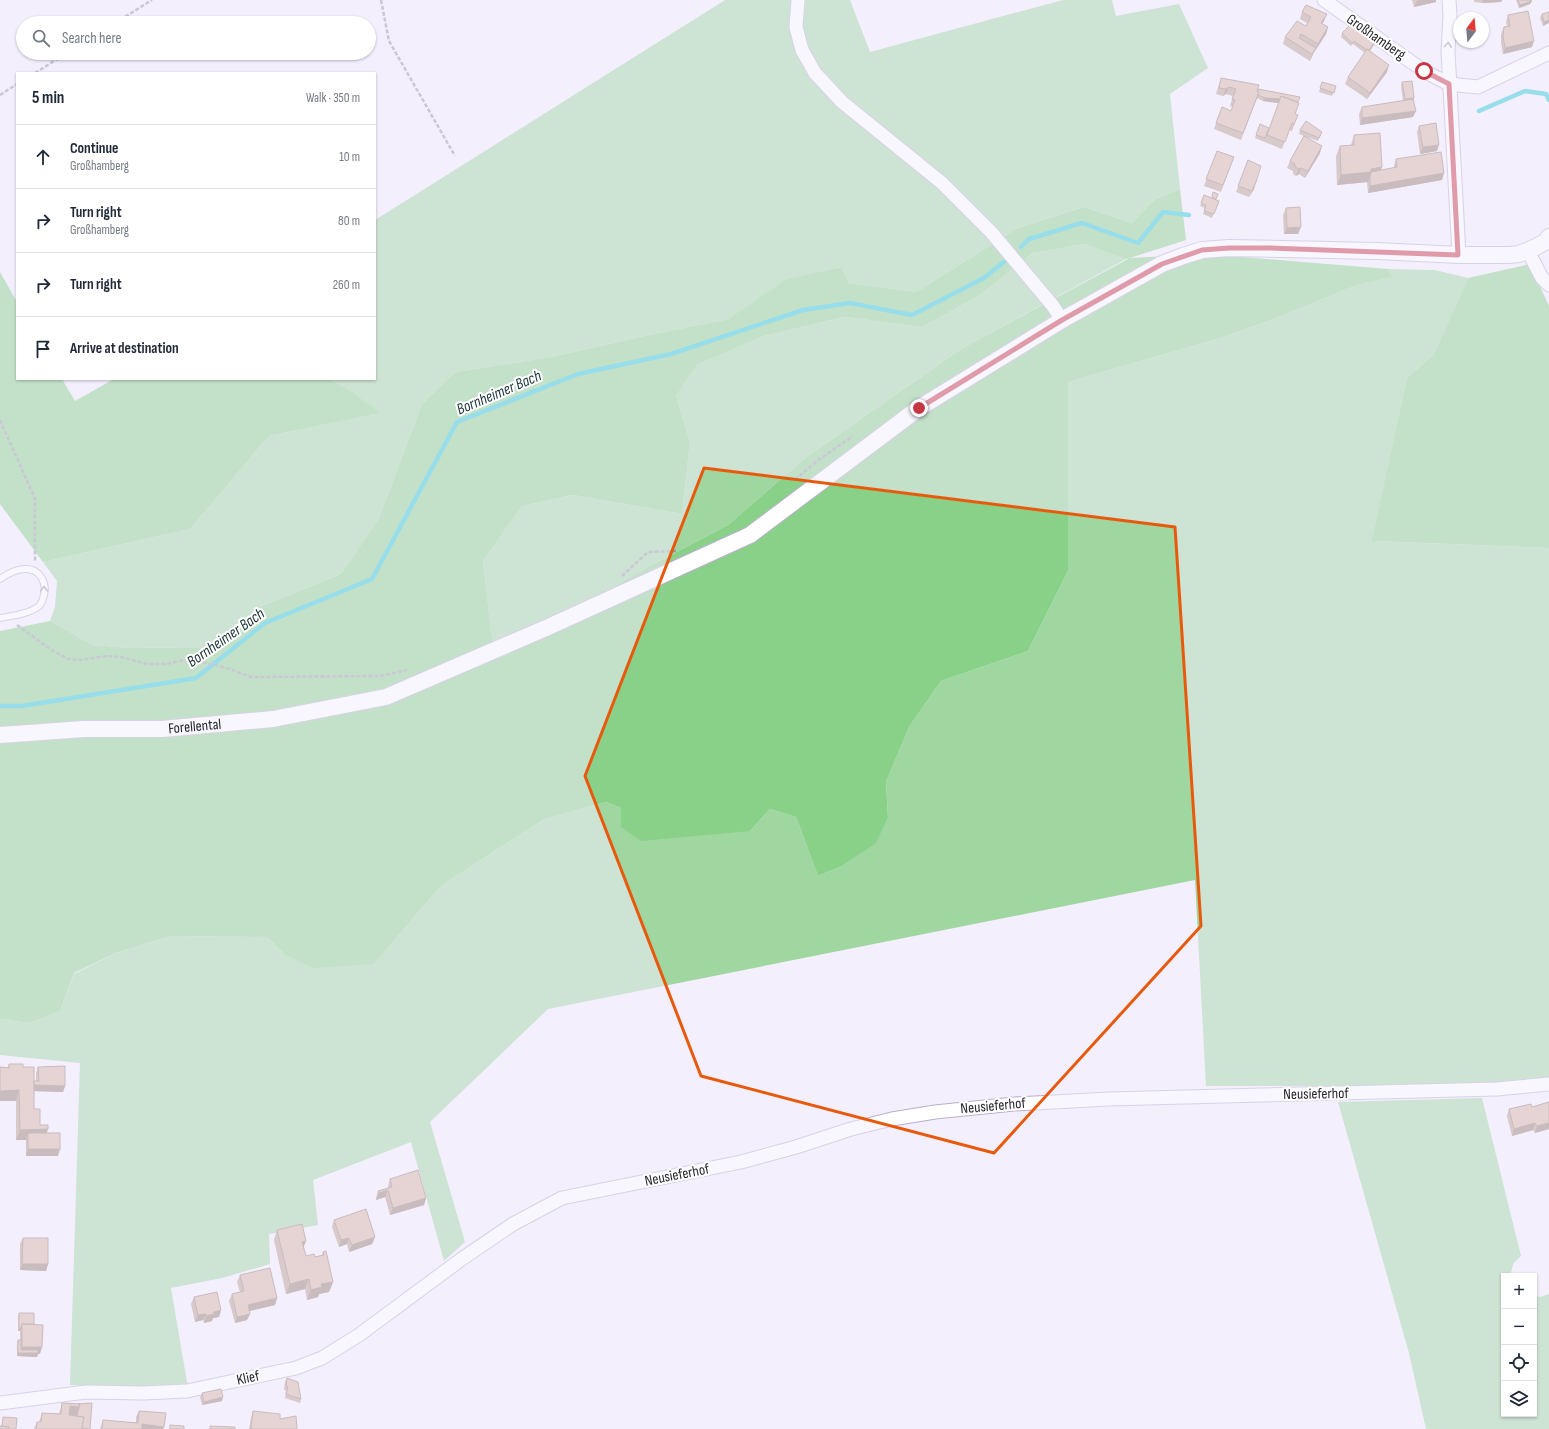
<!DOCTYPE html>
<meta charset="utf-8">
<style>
body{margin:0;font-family:"Sofia Sans Condensed",sans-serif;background:#f2f2f3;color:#1f2937}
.controls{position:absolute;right:12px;bottom:12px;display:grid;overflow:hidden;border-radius:0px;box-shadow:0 1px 3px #0004}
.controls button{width:36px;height:36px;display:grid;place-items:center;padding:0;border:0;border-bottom:1px solid #e0e1e3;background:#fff;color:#1f2937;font:20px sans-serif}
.compass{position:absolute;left:1453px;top:12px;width:36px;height:36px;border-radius:50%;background:#fff;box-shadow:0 1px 3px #0004;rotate:16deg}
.stop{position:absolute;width:12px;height:12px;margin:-9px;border:3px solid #c73645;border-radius:50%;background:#fff}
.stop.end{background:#c73645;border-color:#fff;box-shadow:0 1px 4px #0008}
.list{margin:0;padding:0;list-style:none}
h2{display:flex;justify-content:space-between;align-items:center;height:52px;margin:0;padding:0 16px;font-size:17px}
h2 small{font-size:13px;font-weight:400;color:#747a83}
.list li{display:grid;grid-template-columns:26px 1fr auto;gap:12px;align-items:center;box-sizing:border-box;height:64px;padding:0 16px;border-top:1px solid #e0e1e3}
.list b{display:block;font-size:15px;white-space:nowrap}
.list p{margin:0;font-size:13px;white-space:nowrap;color:#747a83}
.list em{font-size:13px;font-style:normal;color:#747a83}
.icon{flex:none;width:22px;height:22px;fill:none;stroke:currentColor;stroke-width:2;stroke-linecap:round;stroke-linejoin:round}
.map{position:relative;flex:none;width:1549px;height:1429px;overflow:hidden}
.search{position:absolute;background:#fff;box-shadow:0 1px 3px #0004;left:16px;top:16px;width:360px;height:44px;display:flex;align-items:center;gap:10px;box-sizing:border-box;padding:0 14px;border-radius:22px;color:#747a83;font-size:15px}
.panel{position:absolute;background:#fff;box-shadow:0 1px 3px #0004;left:16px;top:72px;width:360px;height:308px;border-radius:0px}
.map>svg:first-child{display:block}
.green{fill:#a0d69f}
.forest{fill:#89d189;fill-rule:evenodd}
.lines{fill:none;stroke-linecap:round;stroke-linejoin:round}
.stream{stroke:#2ac8d3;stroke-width:4.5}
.service-casing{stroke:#b9afce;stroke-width:8}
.minor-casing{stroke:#b9afce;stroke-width:15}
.tertiary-casing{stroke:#b9afce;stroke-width:18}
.path{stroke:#9b97a5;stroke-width:2.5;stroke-dasharray:4 2;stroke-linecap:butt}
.service{stroke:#fff;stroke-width:6}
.minor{stroke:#fff;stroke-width:13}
.tertiary{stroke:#fff;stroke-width:16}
.wall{fill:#b99b8d}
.shaded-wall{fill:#967e73}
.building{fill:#d7b4a4;stroke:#967e73}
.oneway{stroke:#9e9ca1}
.route{stroke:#c73645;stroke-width:5}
.marked{fill:none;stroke:#e8590c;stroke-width:3;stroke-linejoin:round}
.labels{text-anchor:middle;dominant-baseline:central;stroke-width:4;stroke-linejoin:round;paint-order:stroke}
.street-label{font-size:15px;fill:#27232f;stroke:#fff}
.water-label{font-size:16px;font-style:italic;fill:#1d3537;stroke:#fff}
</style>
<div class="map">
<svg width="1549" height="1429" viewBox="0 0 1549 1429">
<rect width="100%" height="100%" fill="#f3effd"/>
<g class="green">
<polygon points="725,0 850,0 870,52 1063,0 1112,0 1116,16 1179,4 1208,68 1170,94 1180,189 1154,200 1132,223 1084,207 1018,228 916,292 847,283 840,267 787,280 728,319 644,336 551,357 455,372 422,404 379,518 341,574 257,608 217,647 129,648 93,645 50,621 55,607 57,581 43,562 190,529 269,436 379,413 354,393 330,379 375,379 375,220"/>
<polygon points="1084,244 1128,258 961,349 805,458 728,525 650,566 495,657 491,630 483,561 522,506 573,495 682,514 690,442 676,396 697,365 764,336 845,317 922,327 977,297 1033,253"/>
<polygon points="1388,269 1435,270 1468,278 1434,354 1407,378 1373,541 1549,548 1549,1081 1495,1086 1206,1086 1195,880 548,1009 430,1122 465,1242 444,1261 411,1142 313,1180 318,1225 269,1234 270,1264 222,1278 171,1288 188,1388 70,1385 80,1063 0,1055 0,1019 30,1023 60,1011 74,974 115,953 171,936 267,937 284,954 374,964 441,886 544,819 606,802 621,808 750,831 770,809 796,817 818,876 842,866 876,842 888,818 886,782 909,727 941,681 1028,651 1068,571 1068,382 1217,339 1271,320 1357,285 1391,277"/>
<polygon points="1482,1098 1521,1256 1513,1264 1511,1273 1512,1276 1504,1276 1504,1414 1534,1414 1534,1295 1540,1297 1549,1294 1549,1429 1426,1429 1409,1353 1338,1102"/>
</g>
<g class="forest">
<path d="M1180,189L1186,240L1130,258L1206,254L1388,269L1392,277L1357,285L1271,320L1217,339L1068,382V571L1028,651L941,681L909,727L886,782L888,818L876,843L842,866L818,876L796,817L770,809L750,831L641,841L621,827V808L606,802L544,819L441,886L374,964L313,968L284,954L267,937L171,936L115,953L74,973L60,1011L30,1023L0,1019V631L50,621L93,645L129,648L217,647L257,608L341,574L379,518L422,404L455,372L551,357L644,336L728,319L787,279L841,267L848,283L916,292L1018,228L1084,207L1132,223L1154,200ZM1084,244L1128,259L961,349L805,458L728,525L650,566L495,656L491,630L483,561L522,506L573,495L682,514L690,442L676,396L697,365L764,336L845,317L922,327L977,297L1033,253Z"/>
<polygon points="1530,264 1549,306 1549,548 1372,541 1407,378 1434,354 1468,278"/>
<polygon points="0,272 17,302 17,379 62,379 75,401 114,379 330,379 354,393 380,413 269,436 190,529 43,562 0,504"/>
</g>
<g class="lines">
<g class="stream">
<polyline points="1479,111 1525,91 1546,94 1549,100"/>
<polyline points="1021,247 1029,239 1082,223 1138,243 1163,212 1189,215"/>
<polyline points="0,706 22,706 196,678 265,623 372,579 457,422 578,374 671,354 803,310 850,303 912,315 984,278 1005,261"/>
</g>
<g class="service-casing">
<path id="service" d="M0,579C7,574 17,569 26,569C40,569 47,583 44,595C43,599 42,603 39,606C29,614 12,616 0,618"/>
</g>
<g class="minor-casing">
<g id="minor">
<polyline points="798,0 796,27 802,50 815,73 842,102 942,183 991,232 1053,306 1062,320"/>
<polyline points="1324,0 1424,71 1449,84 1478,87 1549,53"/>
<polyline points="1449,0 1450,16 1448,51 1459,255"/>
<polyline points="1528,251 1542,278 1549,285"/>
<polyline points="0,1403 86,1392 143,1393 187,1391 296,1368 322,1358 359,1335 463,1258 513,1224 562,1198 741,1162 796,1147 851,1129 892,1119 935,1112 1014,1104 1109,1099 1497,1089 1549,1084"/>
</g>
</g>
<g class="tertiary-casing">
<g id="tertiary">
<path id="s1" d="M0,735L84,729H162L273,719L386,697L546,628L750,535L919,408L1062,320L1162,264L1183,256L1202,250L1229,248L1377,251L1459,255H1509L1519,254L1536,247L1545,242L1549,237"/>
</g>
</g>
<g class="path">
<polyline points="381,0 389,41 455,156"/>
<polyline points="115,23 152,0"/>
<polyline points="35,73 67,53"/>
<polyline points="0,95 17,84"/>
<polyline points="0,420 35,499 35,561"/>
<polyline points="795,480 817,461 853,436"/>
<polyline points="622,576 648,552 676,551"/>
<polyline points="17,625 50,649 68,659 79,660 107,656 121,657 147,664 166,664 184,660 198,661 230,669 251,677 381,676 407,670"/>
</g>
<use href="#service" class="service"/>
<use href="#minor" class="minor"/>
<use href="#tertiary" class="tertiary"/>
</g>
<g class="wall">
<polygon points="1412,0 1436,0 1436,2 1414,7"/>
<polygon points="1474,0 1502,0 1501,2 1482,3 1474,2"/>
<polygon points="1516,0 1531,0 1530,4 1519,8"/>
<polygon points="1302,12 1327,14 1322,24 1328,27 1326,34 1315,51 1313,54 1310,61 1283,44 1285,37 1306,26 1307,23 1300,19"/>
<polygon points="1549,12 1543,26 1540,18 1542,14"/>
<polygon points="1508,15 1532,47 1503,54 1501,43 1501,34 1504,27 1507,26 1506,22"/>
<polygon points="1458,24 1459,41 1456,41 1457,27"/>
<polygon points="1363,31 1376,42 1370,51 1387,72 1367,99 1345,84 1348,77 1365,53 1353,44 1351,46 1341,37 1342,33"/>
<polygon points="1221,78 1258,89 1298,102 1295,114 1298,115 1292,131 1289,130 1282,149 1255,138 1260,124 1269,128 1279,103 1263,101 1257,98 1241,140 1214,129 1222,107 1231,111 1233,107 1230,106 1233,96 1226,94 1223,96 1216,94"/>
<polygon points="1322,82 1336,86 1332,96 1319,92"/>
<polygon points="1402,82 1414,98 1413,100 1413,117 1360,125 1359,114 1362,107 1403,101 1401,85"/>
<polygon points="1419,126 1437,151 1420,154 1417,132"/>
<polygon points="1300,130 1322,132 1318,141 1307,137 1320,153 1305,178 1299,174 1296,176 1293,174 1293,171 1287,168 1290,161 1304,136 1299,134"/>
<polygon points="1354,135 1381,170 1394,168 1394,166 1396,159 1442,180 1368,193 1367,182 1337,185 1336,156 1340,146 1351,145"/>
<polygon points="1217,151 1234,157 1221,192 1204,186"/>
<polygon points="1248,160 1256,182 1254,189 1249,197 1236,192"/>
<polygon points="1218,194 1216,200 1219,201 1212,218 1203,214 1205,208 1200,206 1204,195 1211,198"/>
<polygon points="1286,208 1298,234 1284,234 1283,215"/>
<polygon points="9,1064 23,1067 34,1081 36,1081 36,1073 38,1067 65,1086 63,1092 34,1091 34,1109 40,1125 47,1133 58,1156 26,1156 26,1140 16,1140 16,1101 0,1101 0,1067 8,1067"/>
<polygon points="1549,1102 1549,1129 1535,1133 1533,1130 1512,1136 1507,1116 1509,1109 1532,1107"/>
<polygon points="390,1179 426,1198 424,1205 390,1215 385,1197 376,1200 376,1198 378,1191 388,1188 388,1186"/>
<polygon points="334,1220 375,1237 372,1244 349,1252 347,1244 339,1247 332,1227"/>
<polygon points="277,1230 306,1241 303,1247 306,1256 315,1257 322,1255 323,1252 333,1282 329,1292 319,1294 318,1297 307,1300 305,1289 286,1294 274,1240"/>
<polygon points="23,1238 48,1264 46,1271 20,1270 20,1244"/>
<polygon points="240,1275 277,1298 275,1305 249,1311 247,1320 235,1323 229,1301 232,1294 240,1292 237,1282"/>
<polygon points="194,1297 221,1310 219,1317 213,1318 212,1321 204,1323 203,1320 195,1322 191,1304"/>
<polygon points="19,1313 34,1324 40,1354 38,1354 37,1357 17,1356 17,1344 18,1340 20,1340 20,1331 18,1331 18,1316"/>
<polygon points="287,1378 301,1399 300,1403 285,1398 286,1390 284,1390 285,1382"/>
<polygon points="202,1393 222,1401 202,1405 200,1397"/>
<polygon points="62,1403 78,1404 90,1429 34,1429 37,1422 39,1422 42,1413 59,1414"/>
<polygon points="139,1411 164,1427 163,1429 100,1429 103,1420 136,1423 136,1417"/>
<polygon points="253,1411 280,1419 297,1429 249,1429 251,1418"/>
</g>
<g class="shaded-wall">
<polygon points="1420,0 1436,0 1436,2 1414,7 1417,1"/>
<polygon points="1483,0 1502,0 1501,2 1482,3"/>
<polygon points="1532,1 1530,4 1519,8 1520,5"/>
<polygon points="1327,14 1324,21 1319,30 1321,23"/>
<polygon points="1549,20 1549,23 1543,26 1544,22"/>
<polygon points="1328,27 1326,34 1315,51 1318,44"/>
<polygon points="1458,37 1459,37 1459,41 1456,41"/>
<polygon points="1377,39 1376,42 1367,54 1368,51"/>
<polygon points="1534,41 1532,47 1503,54 1505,48"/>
<polygon points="1316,48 1313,54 1310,61 1312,54"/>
<polygon points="1389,65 1387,72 1367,99 1370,93"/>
<polygon points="1229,87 1226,94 1223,96 1226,89"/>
<polygon points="1265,98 1280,99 1279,103 1263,101"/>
<polygon points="1414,98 1413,101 1404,102 1405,99"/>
<polygon points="1416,111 1413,117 1360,125 1362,118"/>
<polygon points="1439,145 1437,151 1420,154 1423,147"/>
<polygon points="1322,146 1320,153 1305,178 1308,171"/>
<polygon points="1382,167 1378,177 1370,176 1368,182 1337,185 1341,175"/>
<polygon points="1301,168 1299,174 1296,176 1299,169"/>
<polygon points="1444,173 1442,180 1368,193 1370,186"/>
<polygon points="1256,182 1254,189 1249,197 1252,191"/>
<polygon points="1301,227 1298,234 1284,234 1287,228"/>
<polygon points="33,1085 65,1086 63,1092 31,1091"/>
<polygon points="19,1090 16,1101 0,1101 0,1091"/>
<polygon points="1535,1123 1533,1130 1512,1136 1514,1129"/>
<polygon points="1549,1123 1549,1129 1535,1133 1537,1126"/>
<polygon points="48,1129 45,1139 28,1133 26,1140 16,1140 20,1130"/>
<polygon points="28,1149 60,1149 58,1156 26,1156"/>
<polygon points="388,1190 385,1197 376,1200 379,1193"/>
<polygon points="426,1198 424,1205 390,1215 393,1208"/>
<polygon points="375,1237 372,1244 349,1252 352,1245"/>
<polygon points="349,1238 347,1244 339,1247 341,1240"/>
<polygon points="306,1241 302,1251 302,1242"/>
<polygon points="22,1264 48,1264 46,1271 20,1270"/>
<polygon points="309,1279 305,1289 286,1294 290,1284"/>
<polygon points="333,1282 329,1292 319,1294 318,1297 307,1300 311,1290 321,1284"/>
<polygon points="277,1298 275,1305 245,1312 248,1305"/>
<polygon points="221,1310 219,1317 213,1318 212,1321 204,1323 206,1316 214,1312"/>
<polygon points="206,1314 203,1320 195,1322 198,1315"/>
<polygon points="250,1314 247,1320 235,1323 237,1317"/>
<polygon points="19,1328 21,1328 20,1331 18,1331"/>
<polygon points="22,1347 42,1347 40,1354 38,1354 37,1357 17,1356 18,1353 20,1353"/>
<polygon points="223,1397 222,1401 202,1405 204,1402"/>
<polygon points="70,1406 79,1407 76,1417 66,1416"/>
<polygon points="142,1424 164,1427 163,1429 141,1429"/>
</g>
<g class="building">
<polygon points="1518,0 1531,0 1532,1 1520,5"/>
<polygon points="1306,5 1327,14 1321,23 1328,27 1318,44 1301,34 1299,38 1316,48 1312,54 1285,37 1297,21 1306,26 1311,17 1302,12"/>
<polygon points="1528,11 1534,41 1505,48 1503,36 1504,27 1510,26 1508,15"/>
<polygon points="1549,12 1549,20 1544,22 1542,14"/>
<polygon points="1353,22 1363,31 1365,30 1377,39 1369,50 1367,49 1367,50 1354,41 1352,43 1342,33"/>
<rect x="1458" y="24" width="1" height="13"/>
<polygon points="1367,49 1389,65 1370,93 1348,77"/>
<polygon points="1221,78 1259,85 1257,91 1259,92 1243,133 1216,123 1222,107 1231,111 1235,100 1232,99 1236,89 1229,87 1226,89 1219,88"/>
<polygon points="1412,81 1414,98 1405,99 1402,82"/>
<polygon points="1322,82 1336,86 1334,93 1320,88"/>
<polygon points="1258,89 1300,97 1298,102 1281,96 1280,99 1265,98 1258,95 1259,92 1257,91"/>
<polygon points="1281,96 1299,103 1295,114 1298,115 1294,124 1292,123 1285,142 1267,135"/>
<polygon points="1413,99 1416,111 1362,118 1362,107"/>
<polygon points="1306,121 1322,132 1319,138 1300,130"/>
<polygon points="1436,123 1439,145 1423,147 1419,126"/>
<polygon points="1260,124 1269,128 1265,138 1256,135"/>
<polygon points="1380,133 1382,167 1371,169 1371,172 1341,175 1340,146 1354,145 1354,135"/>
<polygon points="1304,136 1322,146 1308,171 1301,168 1299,169 1295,167 1295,164 1290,161"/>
<polygon points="1217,151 1234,157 1223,185 1206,179"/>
<polygon points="1441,152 1444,173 1370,186 1370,176 1371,172 1397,167 1396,159"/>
<polygon points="1248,160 1261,166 1256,182 1252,191 1238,186"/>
<polygon points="1213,192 1218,194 1216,199 1212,197"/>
<polygon points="1204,195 1219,201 1214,214 1204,211 1206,205 1201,203"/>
<polygon points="1300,207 1301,227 1287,228 1286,208"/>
<polygon points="9,1064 23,1064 23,1067 34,1067 34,1109 40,1109 40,1125 48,1125 48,1129 20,1130 19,1090 0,1091 0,1067 9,1068"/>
<polygon points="65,1066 65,1086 34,1085 34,1081 39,1081 38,1067"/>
<polygon points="1549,1102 1549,1123 1537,1126 1535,1123 1514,1129 1509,1109 1531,1104 1532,1107"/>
<rect x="28" y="1133" width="32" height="16"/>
<polygon points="418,1170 426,1198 393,1208 388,1190 379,1193 378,1191 392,1187 390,1179"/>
<polygon points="366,1209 375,1237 352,1245 349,1238 341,1240 334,1220"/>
<polygon points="302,1224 306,1241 302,1242 306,1256 314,1254 315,1257 324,1255 323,1252 326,1251 333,1282 321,1284 322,1287 311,1290 309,1279 290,1284 277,1230"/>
<polygon points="23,1238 48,1238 48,1264 22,1264"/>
<polygon points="270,1268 277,1298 248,1305 250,1314 237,1317 232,1294 244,1291 240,1275"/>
<polygon points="217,1292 221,1310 214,1312 214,1314 206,1316 206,1314 198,1315 194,1297"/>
<polygon points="19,1313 34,1313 34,1324 22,1324 21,1328 19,1328"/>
<polygon points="22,1324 43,1325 42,1347 22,1347"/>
<polygon points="18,1340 21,1340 21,1350 38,1350 38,1353 18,1353"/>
<polygon points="287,1378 298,1382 301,1399 286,1394 288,1387 286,1386"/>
<polygon points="221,1389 223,1397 204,1402 202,1393"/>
<polygon points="62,1403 80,1404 79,1407 70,1406 69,1415 84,1417 82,1429 36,1429 37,1422 41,1422 42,1413 61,1414"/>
<polygon points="92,1403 90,1429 82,1428 84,1417 77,1416 80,1404 78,1404"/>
<polygon points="139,1411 166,1413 164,1427 142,1424 142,1429 102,1429 103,1420 138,1423"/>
<polygon points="253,1411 280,1414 280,1419 296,1416 297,1429 251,1429"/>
<polygon points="3,1417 17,1418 16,1429 8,1429 9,1427 2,1426"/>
<polygon points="170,1425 184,1426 184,1429 170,1429"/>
<polygon points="0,1426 9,1427 8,1429 0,1429"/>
<polygon points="210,1426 235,1427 235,1429 210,1429"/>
</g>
<defs><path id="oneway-chevron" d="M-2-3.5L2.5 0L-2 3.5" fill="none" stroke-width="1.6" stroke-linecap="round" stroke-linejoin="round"/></defs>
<g class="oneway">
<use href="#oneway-chevron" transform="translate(1448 45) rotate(-86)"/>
<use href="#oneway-chevron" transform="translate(44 589) rotate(-89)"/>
</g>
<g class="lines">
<polyline class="route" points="919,408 1062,320 1162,264 1202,250 1229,248 1269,248 1458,255 1449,84 1424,71"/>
</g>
<path d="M0 0H1549V1429H0ZM704,468L1175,527L1201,926L994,1153L701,1076L585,776Z" fill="#f3effd" fill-opacity=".55" fill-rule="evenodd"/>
<path class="marked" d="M704,468L1175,527L1201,926L994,1153L701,1076L585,776Z"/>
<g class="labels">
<g class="street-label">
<text transform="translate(1376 37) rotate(35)">Großhamberg</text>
<text stroke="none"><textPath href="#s1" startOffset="195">Forellental</textPath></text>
<text transform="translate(1316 1094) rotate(-1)">Neusieferhof</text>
<text transform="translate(993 1106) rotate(-5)">Neusieferhof</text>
<text transform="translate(677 1175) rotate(-11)">Neusieferhof</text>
<text transform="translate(248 1378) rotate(-12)">Klief</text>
</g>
<g class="water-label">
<text transform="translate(499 393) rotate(-23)">Bornheimer Bach</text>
<text transform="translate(226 638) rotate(-35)">Bornheimer Bach</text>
</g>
</g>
</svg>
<div class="controls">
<button>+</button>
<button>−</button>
<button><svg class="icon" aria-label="locate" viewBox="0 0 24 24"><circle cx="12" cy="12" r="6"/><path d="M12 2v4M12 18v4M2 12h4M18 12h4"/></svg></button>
<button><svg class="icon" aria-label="layers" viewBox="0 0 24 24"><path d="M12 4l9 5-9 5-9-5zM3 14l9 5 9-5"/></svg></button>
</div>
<svg class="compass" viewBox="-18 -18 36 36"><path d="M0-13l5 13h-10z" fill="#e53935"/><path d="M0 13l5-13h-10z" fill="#747a83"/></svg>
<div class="stop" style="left:1424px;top:71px"></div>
<div class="stop end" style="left:919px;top:408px"></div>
<div class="search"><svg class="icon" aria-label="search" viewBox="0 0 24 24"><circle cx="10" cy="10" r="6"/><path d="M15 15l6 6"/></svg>Search here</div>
<section class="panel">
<h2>5 min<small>Walk · 350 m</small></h2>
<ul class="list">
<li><svg class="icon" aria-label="ahead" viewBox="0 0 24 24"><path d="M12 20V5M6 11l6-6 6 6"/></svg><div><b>Continue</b><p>Großhamberg</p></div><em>10 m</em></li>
<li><svg class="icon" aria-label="right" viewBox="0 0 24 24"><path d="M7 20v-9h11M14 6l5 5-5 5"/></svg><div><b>Turn right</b><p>Großhamberg</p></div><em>80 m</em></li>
<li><svg class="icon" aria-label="right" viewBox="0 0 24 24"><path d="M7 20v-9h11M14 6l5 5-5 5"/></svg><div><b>Turn right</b></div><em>260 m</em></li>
<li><svg class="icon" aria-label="arrive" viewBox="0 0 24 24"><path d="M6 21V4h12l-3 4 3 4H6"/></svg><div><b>Arrive at destination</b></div></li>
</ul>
</section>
</div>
